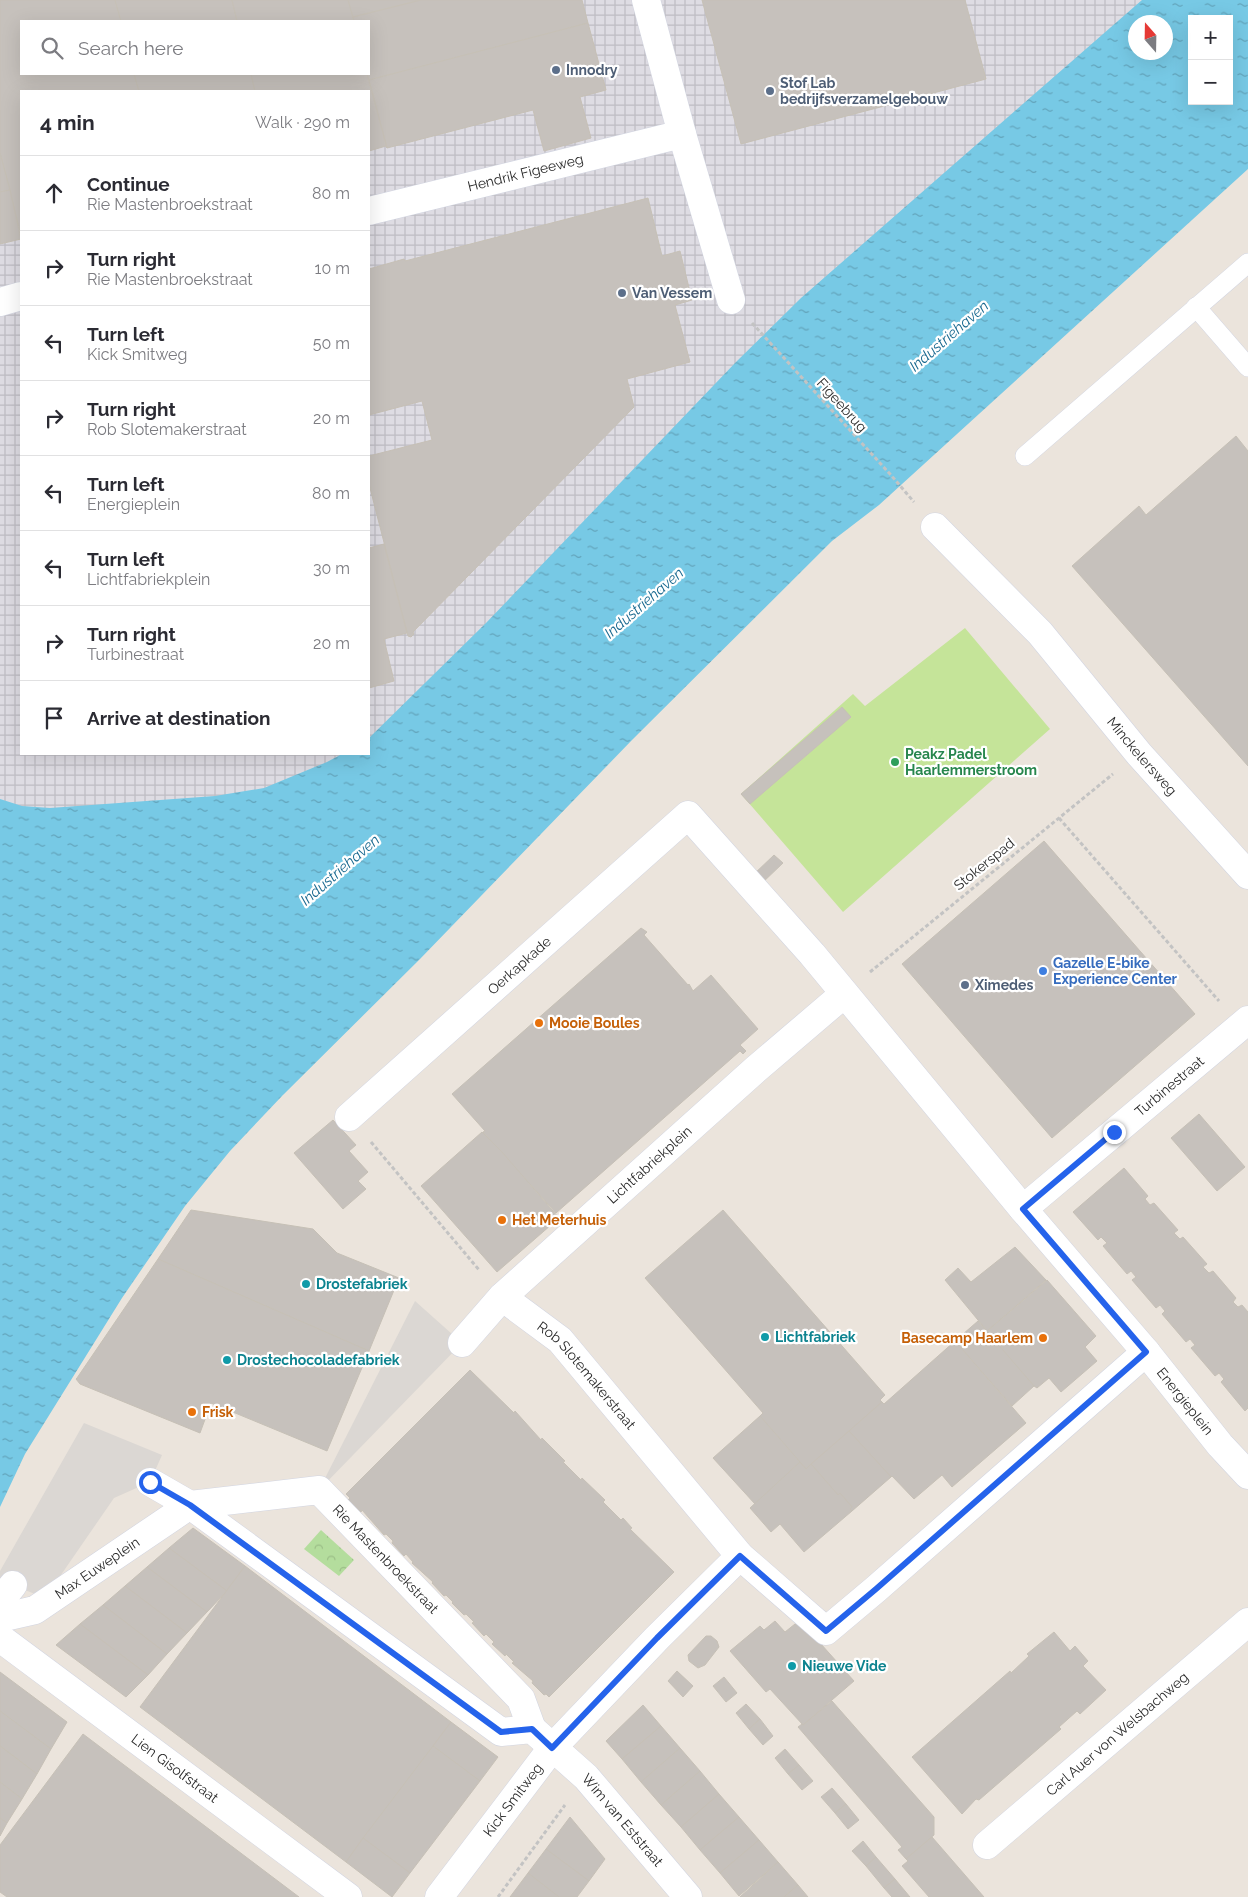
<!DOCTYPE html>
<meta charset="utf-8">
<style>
body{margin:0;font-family:Raleway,sans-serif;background:#f7f7f7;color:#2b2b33}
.controls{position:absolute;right:15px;top:15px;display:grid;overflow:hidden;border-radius:0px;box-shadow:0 5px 20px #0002}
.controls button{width:45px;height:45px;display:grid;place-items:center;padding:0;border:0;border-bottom:1px solid #e1e1e2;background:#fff;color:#2b2b33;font:25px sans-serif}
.compass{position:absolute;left:1128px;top:15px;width:45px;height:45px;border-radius:50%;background:#fff;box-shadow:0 5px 20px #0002;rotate:340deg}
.stop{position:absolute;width:15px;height:15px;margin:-11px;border:4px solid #2563eb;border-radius:50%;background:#fff}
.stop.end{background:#2563eb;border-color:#fff;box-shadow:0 1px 5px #0008}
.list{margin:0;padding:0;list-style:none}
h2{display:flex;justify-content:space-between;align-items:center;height:65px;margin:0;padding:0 20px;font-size:21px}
h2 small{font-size:16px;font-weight:400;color:#7c7c81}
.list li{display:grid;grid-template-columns:32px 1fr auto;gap:15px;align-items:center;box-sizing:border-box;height:75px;padding:0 20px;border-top:1px solid #e1e1e2}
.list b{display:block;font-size:19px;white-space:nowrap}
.list p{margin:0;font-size:16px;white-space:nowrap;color:#7c7c81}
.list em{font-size:16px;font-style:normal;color:#7c7c81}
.icon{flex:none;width:28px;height:28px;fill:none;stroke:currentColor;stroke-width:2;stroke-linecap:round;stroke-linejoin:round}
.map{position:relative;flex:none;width:1248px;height:1897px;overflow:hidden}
.search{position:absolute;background:#fff;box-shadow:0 5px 20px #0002;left:20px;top:20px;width:350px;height:55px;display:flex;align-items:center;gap:12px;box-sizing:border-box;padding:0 18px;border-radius:0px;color:#7c7c81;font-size:19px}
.panel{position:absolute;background:#fff;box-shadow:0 5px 20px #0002;left:20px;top:90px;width:350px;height:665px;border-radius:0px}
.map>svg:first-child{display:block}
.industrial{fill:url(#industrial-grid);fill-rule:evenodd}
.park{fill:url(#park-crowns)}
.pitch{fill:#c5e499}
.plaza{fill:#dbd7d3}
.water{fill:url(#water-ripples);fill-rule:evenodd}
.building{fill:#c6c1bc;stroke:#c6c0b6}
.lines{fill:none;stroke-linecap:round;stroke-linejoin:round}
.lane-casing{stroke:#d2d5e1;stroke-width:20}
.street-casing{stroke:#d2d5e1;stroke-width:29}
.path{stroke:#c3c3c3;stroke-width:3;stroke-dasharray:4 2.5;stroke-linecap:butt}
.lane{stroke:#fff;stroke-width:19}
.street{stroke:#fff;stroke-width:28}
.route{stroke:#2563eb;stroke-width:6}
.service-dot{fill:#5c6f8a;stroke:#fff;stroke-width:2}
.leisure-dot{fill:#2e9e5b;stroke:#fff;stroke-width:2}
.shop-dot{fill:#3f7fe0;stroke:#fff;stroke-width:2}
.food-dot{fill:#e8710a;stroke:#fff;stroke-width:2}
.culture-dot{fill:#0f9aa8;stroke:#fff;stroke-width:2}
.labels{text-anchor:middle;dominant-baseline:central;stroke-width:4.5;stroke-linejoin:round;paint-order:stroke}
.service-label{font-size:14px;font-weight:bold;fill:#4e5e75;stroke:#fff;text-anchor:start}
.street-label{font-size:14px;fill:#292929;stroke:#fff}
.leisure-label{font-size:14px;font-weight:bold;fill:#27864d;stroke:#fff;text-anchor:start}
.shop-label{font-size:14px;font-weight:bold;fill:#366cbe;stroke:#fff;text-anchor:start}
.food-label{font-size:14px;font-weight:bold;fill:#c56008;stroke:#fff;text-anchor:start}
.culture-label{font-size:14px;font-weight:bold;fill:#0d838f;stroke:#fff;text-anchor:start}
.water-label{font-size:15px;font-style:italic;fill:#17688f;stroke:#fff}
</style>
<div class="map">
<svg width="1248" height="1897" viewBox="0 0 1248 1897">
<defs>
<pattern id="industrial-grid" width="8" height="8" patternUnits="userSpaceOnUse" patternTransform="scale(1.25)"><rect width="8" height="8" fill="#dedce3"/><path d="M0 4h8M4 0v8" fill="none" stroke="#bebdc3"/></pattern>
<pattern id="park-crowns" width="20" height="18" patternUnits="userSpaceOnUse" patternTransform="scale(1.25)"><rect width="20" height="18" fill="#b4dd9d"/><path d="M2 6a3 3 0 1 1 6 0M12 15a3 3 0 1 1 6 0" fill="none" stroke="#9bbe87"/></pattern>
<pattern id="water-ripples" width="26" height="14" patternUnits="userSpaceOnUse" patternTransform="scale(1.25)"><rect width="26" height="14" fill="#77c9e5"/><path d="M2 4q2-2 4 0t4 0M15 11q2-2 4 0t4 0" fill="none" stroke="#62a3ba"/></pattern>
</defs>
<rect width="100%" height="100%" fill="#ebe4dc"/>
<path class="industrial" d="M0,0H1248V46L1229,19H1192V89L348,853L0,835ZM21,21H369V74H21ZM1136,22H1166V52H1136ZM21,91H369V754H21Z"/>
<polygon class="park" points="321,1530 354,1560 339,1576 304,1549"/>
<polygon class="pitch" points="965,628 1050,729 843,912 741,794 853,694 865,706"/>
<g class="plaza">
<polygon points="415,1301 462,1343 319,1490"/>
<polygon points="84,1423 162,1455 150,1482 114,1498 45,1598 0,1580 0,1571"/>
</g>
<path class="water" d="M1142,0H1248V169L879,505L832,541L633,739L420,959L282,1096L230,1151L185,1206L122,1298L25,1454L0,1507V799L22,806L50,808L215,796L264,788L327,762L342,754H369V738L486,623L736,362L801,298ZM1192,19H1229V101H1192ZM1136,22H1166V52H1136Z"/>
<g class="building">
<polygon points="0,0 115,0 121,21 21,21 21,74 134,74 139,91 21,91 21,235 0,153"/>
<polygon points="115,0 232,0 237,21 121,21"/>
<polygon points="232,0 348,0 354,21 237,21"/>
<polygon points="348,0 421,0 353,17"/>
<polygon points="421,0 582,0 588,23 369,80 367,74 369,21 354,21 353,17"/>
<polygon points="702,0 965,0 986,79 741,144"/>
<polygon points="588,23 606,90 580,97 591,138 544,151 533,110 387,148 369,80"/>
<polygon points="134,74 251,74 255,91 139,91"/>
<polygon points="251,74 367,74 387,148 386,146 369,151 369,91 255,91"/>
<polygon points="0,153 10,190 0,192"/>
<polygon points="10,190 21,239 0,244 0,192"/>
<polygon points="648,198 662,256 680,251 692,300 675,305 690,362 627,379 634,407 413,632 414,634 411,637 408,636 369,484 369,456 432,440 422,401 369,415 369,269 404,259 405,261"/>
<polygon points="1236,436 1248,451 1248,766 1072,566 1139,506 1146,515"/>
<polygon points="384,544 407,633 384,639 394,681 369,688 369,548"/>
<polygon points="842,707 851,717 750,804 741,794"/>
<polygon points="1044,841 1195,1014 1052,1138 902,964"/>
<polygon points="774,855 783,863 760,885 752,876"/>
<polygon points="641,928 647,932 644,935 688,985 689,984 693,991 711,975 758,1029 740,1045 746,1051 743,1054 740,1051 556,1213 483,1132 485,1131 452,1094"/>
<polygon points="1199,1114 1245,1167 1217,1191 1171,1138"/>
<polygon points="333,1120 356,1145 349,1151 368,1172 358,1181 366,1189 343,1209 294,1153"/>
<polygon points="482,1132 502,1152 559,1218 497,1272 421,1186"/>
<polygon points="1124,1168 1148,1196 1145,1199 1150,1205 1154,1203 1178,1230 1174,1233 1180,1239 1183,1237 1207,1264 1203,1267 1209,1273 1213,1271 1236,1298 1233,1302 1238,1307 1242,1305 1248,1312 1248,1408 1245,1411 1221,1382 1224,1379 1219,1373 1215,1376 1191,1348 1195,1345 1190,1339 1186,1342 1162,1314 1165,1311 1160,1305 1156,1308 1132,1280 1136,1277 1131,1271 1127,1274 1103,1246 1107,1243 1101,1237 1098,1240 1073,1212"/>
<polygon points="191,1210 313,1229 337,1253 399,1278 369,1351 158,1259"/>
<polygon points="723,1210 885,1395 880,1400 882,1402 806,1469 760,1416 763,1413 645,1278"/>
<polygon points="1015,1247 1046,1280 987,1331 945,1280 958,1268 971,1282"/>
<polygon points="158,1259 369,1351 327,1451 211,1403 200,1433 80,1384 76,1379 77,1378"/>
<polygon points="1047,1280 1096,1336 1085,1347 1097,1361 1061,1392 1049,1378 1037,1388 1034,1386 986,1332"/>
<polygon points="978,1321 1034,1386 1012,1406 955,1341"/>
<polygon points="955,1341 1026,1423 952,1487 942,1475 914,1499 892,1476 891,1477 849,1431 882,1402 884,1404"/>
<polygon points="470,1370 514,1413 515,1411 541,1440 542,1438 565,1461 563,1462 581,1480 582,1478 605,1500 603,1502 621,1520 623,1518 632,1528 630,1529 674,1572 549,1697 546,1694 544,1695 532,1683 533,1681 512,1663 514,1662 506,1654 505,1656 492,1644 494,1642 486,1634 484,1636 472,1623 474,1622 466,1614 464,1615 452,1603 453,1602 446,1595 444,1596 432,1583 433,1582 412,1563 413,1562 406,1554 404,1556 392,1543 393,1541 386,1534 384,1535 362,1510 361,1512 348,1500 350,1498 346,1494"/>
<polygon points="760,1416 800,1462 755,1504 713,1458"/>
<polygon points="849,1431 891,1477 852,1511 850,1509 852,1507 840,1493 838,1495 811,1464"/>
<polygon points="800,1462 806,1469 811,1464 838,1495 840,1493 852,1507 850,1509 852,1511 804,1552 780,1524 771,1532 750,1508"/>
<polygon points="193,1528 245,1566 227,1591 169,1548"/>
<polygon points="169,1548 227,1591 207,1612 147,1567"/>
<polygon points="245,1566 451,1722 346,1862 140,1707"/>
<polygon points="147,1567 207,1612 187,1633 125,1586"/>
<polygon points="125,1586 187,1633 167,1654 103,1605"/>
<polygon points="103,1605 167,1654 148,1675 80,1624"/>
<polygon points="775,1621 785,1632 795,1624 804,1625 854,1681 803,1725 770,1689 766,1692 730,1651 760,1626 764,1630"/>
<polygon points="80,1624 148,1675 126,1697 56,1645"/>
<polygon points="1054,1632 1070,1651 1075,1646 1088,1661 1083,1666 1106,1690 1080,1714 1077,1711 1059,1727 1061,1729 979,1800 976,1799 962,1814 912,1757 1010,1671 1011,1673 1029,1656 1027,1654"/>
<polygon points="706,1636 711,1636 717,1641 719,1647 705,1665 698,1668 689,1661 688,1655"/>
<polygon points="677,1671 693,1686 683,1697 668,1681"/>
<polygon points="0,1672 67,1722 51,1749 0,1711"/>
<polygon points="724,1677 737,1693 726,1702 713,1686"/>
<polygon points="832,1701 934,1817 934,1835 906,1859 898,1850 902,1847 798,1727 802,1724 803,1725"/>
<polygon points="746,1704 760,1719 749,1729 736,1713"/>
<polygon points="643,1705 661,1726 622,1759 606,1741"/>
<polygon points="0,1711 51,1749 37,1774 0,1746"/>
<polygon points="760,1719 773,1736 763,1745 749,1729"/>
<polygon points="451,1722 498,1757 480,1781 433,1746"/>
<polygon points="661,1726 680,1748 641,1782 622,1759"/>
<polygon points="83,1734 299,1897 7,1897 0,1892 0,1845"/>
<polygon points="0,1746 37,1774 22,1799 0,1782"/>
<polygon points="433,1746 480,1781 410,1873 363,1838"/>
<polygon points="680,1748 700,1771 661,1805 641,1782"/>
<polygon points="785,1749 799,1765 788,1774 775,1758"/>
<polygon points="799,1765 813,1781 802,1790 788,1774"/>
<polygon points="700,1771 719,1794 681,1827 661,1805"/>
<polygon points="0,1782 22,1799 7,1823 0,1818"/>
<polygon points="832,1788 846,1804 835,1813 821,1797"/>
<polygon points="719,1794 739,1817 700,1850 681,1827"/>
<polygon points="846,1804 859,1820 848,1829 835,1813"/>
<polygon points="570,1817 605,1859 589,1881 546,1849"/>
<polygon points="739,1817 759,1840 720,1873 700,1850"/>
<polygon points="0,1818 7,1823 0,1836"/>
<polygon points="932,1837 984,1897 929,1897 902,1866 908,1861 906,1859"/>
<polygon points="363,1838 410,1873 392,1897 346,1862"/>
<polygon points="759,1840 778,1862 739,1896 720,1873"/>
<polygon points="863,1841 876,1857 866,1866 852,1851"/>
<polygon points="546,1849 589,1881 577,1897 559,1897 528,1873"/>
<polygon points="876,1857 895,1879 884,1888 866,1866"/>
<polygon points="778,1862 798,1885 784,1897 740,1897"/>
<polygon points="528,1873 559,1897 510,1897"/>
<polygon points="895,1879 910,1897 892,1897 884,1888"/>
<polygon points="798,1885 808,1897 784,1897"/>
</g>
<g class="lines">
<g class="lane-casing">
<g id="lane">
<polyline points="1196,307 1248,367"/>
<polyline points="1025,456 1248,263"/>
</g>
</g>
<g class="street-casing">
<g id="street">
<polyline points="646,0 682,134 731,300"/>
<path id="s1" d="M369,211L682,134"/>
<polyline points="0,302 21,296"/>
<path id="s2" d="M935,527L1040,633L1139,754L1248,875"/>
<path id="s3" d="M349,1117L688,815L812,954L1023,1209L1146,1352"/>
<path id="s4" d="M1023,1209L1248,1020"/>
<path id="s5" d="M502,1297L560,1340L740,1556L826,1631L876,1589L1146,1352L1220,1445L1248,1475"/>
<path id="s6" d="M462,1343L502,1297L756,1069L844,994"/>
<path id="s7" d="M150,1482L190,1505L501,1732L532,1729L586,1777L688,1897"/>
<polyline points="0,1601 13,1585"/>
<path id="s8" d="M0,1618L35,1610L190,1505L319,1490L521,1699L532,1729"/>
<path id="s9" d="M0,1638L348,1897"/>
<path id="s10" d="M987,1845L1248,1622"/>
<path id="s11" d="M439,1897L552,1748L657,1638L740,1556"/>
</g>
</g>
<g class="path">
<polyline points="752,323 890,474 914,502"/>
<polyline points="1059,818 1219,1001"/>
<polyline points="870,972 1113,774"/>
<polyline points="371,1142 480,1271"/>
<polyline points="498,1897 565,1805"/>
</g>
<use href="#lane" class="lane"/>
<use href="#street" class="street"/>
</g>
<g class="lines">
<polyline class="route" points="150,1482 190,1505 501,1732 532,1729 552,1748 657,1638 740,1556 826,1631 876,1589 1146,1352 1023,1209 1114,1132"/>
</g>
<g class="service-dot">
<circle cx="556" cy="70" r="5"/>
<circle cx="770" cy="91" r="5"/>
<circle cx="622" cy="293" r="5"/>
<circle cx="965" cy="985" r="5"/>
</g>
<circle class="leisure-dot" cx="895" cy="762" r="5"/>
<circle class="shop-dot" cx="1043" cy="971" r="5"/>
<g class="food-dot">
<circle cx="539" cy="1023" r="5"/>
<circle cx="502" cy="1220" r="5"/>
<circle cx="1043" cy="1338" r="5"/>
<circle cx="192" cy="1412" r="5"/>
</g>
<g class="culture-dot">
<circle cx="306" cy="1284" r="5"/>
<circle cx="765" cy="1337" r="5"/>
<circle cx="227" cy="1360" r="5"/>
<circle cx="792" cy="1666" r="5"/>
</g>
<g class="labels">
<g class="service-label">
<text x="566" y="70">Innodry</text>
<text x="780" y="83">Stof Lab<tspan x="780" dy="16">bedrijfsverzamelgebouw</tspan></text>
<text x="632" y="293">Van Vessem</text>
<text x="975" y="985">Ximedes</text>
</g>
<g class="street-label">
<text stroke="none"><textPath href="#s1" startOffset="161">Hendrik Figeeweg</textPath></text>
<text transform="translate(842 405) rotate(48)">Figeebrug</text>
<text stroke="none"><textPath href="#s2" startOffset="309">Minckelersweg</textPath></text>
<text transform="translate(984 864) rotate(-39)">Stokerspad</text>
<text stroke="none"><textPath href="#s3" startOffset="228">Oerkapkade</textPath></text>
<text stroke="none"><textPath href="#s4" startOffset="191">Turbinestraat</textPath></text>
<text stroke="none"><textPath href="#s6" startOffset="259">Lichtfabriekplein</textPath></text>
<text stroke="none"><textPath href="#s5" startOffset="116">Rob Slotemakerstraat</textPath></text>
<text stroke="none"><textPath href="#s5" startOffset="955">Energieplein</textPath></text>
<text stroke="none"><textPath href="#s8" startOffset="449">Rie Mastenbroekstraat</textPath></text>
<text stroke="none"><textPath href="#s8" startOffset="111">Max Euweplein</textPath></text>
<text stroke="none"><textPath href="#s10" startOffset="171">Carl Auer von Welsbachweg</textPath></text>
<text stroke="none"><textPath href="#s9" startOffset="218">Lien Gisolfstraat</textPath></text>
<text stroke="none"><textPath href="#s11" startOffset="122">Kick Smitweg</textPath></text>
<text stroke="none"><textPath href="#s7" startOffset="591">Wim van Eststraat</textPath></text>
</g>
<g class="leisure-label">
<text x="905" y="754">Peakz Padel<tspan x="905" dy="16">Haarlemmerstroom</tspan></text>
</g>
<g class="shop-label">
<text x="1053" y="963">Gazelle E-bike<tspan x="1053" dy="16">Experience Center</tspan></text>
</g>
<g class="food-label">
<text x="549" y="1023">Mooie Boules</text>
<text x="512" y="1220">Het Meterhuis</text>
<text x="1033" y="1338" text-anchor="end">Basecamp Haarlem</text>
<text x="202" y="1412">Frisk</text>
</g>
<g class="culture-label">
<text x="316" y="1284">Drostefabriek</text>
<text x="775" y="1337">Lichtfabriek</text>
<text x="237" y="1360">Drostechocoladefabriek</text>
<text x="802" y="1666">Nieuwe Vide</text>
</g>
<g class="water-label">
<text transform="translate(949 336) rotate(-41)">Industriehaven</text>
<text transform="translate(644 603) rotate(-41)">Industriehaven</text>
<text transform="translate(340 870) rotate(-41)">Industriehaven</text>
</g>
</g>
</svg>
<div class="controls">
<button>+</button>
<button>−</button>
</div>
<svg class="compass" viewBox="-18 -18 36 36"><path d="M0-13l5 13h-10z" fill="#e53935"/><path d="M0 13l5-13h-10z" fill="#7c7c81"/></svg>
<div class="stop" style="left:150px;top:1482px"></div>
<div class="stop end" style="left:1114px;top:1132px"></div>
<div class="search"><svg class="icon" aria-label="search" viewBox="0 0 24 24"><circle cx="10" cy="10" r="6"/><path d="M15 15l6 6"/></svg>Search here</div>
<section class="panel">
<h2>4 min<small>Walk · 290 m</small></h2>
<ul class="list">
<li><svg class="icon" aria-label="ahead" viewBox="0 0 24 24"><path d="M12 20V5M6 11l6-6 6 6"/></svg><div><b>Continue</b><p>Rie Mastenbroekstraat</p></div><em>80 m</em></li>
<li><svg class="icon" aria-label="right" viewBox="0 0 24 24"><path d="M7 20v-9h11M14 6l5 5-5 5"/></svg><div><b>Turn right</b><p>Rie Mastenbroekstraat</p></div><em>10 m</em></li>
<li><svg class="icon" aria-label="left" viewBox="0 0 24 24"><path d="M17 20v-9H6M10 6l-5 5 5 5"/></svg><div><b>Turn left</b><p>Kick Smitweg</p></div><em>50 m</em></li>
<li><svg class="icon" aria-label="right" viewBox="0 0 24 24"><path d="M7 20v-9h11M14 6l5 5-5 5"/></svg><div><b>Turn right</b><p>Rob Slotemakerstraat</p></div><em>20 m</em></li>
<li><svg class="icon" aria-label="left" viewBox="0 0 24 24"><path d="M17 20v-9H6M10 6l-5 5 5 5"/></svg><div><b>Turn left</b><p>Energieplein</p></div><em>80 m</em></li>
<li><svg class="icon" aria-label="left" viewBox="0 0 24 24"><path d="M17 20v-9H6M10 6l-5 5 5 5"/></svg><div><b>Turn left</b><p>Lichtfabriekplein</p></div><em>30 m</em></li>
<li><svg class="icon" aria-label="right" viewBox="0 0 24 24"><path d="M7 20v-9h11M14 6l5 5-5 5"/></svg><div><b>Turn right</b><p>Turbinestraat</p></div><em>20 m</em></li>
<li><svg class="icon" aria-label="arrive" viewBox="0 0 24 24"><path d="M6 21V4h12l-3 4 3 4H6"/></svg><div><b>Arrive at destination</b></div></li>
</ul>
</section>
</div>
